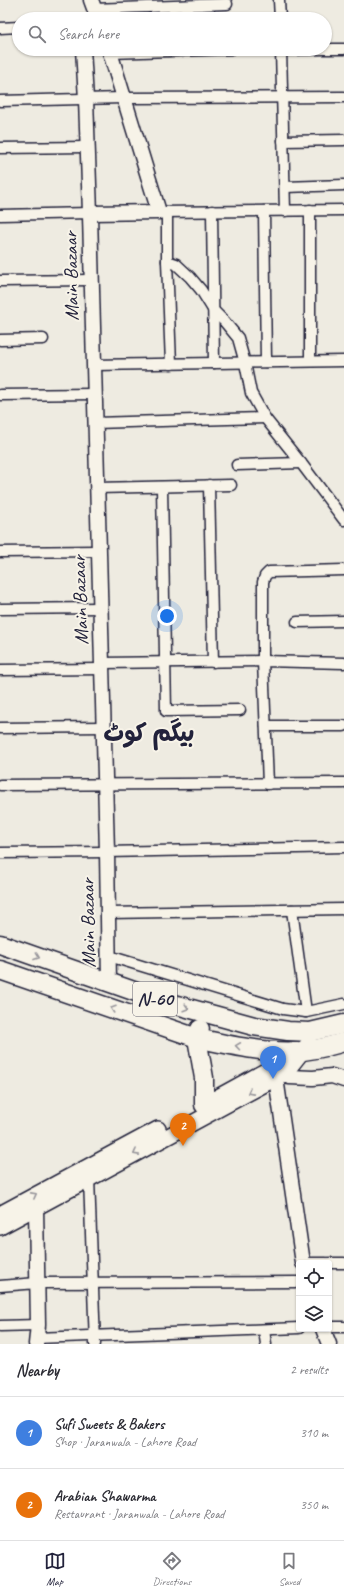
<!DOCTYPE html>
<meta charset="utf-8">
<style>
body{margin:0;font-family:Caveat,"Playpen Sans Arabic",sans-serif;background:#f7f7f7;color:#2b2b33}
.controls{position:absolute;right:12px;bottom:12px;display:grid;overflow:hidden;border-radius:4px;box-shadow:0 1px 3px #0004}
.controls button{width:36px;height:36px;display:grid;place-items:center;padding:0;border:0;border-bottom:1px solid #e1e1e2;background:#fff;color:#2b2b33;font:20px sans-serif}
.you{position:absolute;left:167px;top:616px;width:14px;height:14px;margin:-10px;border:3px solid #fff;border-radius:50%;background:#1a73e8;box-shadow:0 0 0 6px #1a73e833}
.badge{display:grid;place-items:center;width:26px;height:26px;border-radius:50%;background:#22223b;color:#fff;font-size:13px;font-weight:700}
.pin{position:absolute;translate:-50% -33px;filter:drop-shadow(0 1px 2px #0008)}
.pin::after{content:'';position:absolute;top:21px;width:14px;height:12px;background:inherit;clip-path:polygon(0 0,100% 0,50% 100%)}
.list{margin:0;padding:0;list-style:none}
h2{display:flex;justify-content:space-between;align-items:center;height:52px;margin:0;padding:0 16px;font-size:17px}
h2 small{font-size:13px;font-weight:400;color:#7c7c81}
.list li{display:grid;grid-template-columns:26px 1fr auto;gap:12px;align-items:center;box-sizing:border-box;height:72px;padding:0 16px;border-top:1px solid #e1e1e2}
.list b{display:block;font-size:15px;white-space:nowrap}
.list p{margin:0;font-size:13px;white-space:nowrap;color:#7c7c81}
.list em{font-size:13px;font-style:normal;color:#7c7c81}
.icon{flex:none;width:22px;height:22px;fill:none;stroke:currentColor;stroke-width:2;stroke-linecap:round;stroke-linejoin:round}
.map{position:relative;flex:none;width:344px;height:1344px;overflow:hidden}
.search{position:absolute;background:#fff;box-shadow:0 1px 3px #0004;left:12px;right:12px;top:12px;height:44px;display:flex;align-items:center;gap:10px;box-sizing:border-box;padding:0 14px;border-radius:22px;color:#7c7c81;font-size:15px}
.sheet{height:196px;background:#fff}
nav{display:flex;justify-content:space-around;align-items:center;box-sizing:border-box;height:56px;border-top:1px solid #e1e1e2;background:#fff;font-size:11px;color:#7c7c81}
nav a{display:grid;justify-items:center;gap:2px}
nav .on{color:#22223b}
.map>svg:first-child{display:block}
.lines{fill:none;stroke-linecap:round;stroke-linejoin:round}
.street-casing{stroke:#22223b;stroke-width:13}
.secondary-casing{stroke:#22223b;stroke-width:17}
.primary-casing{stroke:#22223b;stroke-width:18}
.highway-casing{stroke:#22223b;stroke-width:21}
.street{stroke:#f7f3e8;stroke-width:10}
.secondary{stroke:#f7f3e8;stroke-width:14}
.primary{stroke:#f7f3e8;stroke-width:15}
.highway{stroke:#f7f3e8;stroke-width:18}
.oneway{stroke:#97959a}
.labels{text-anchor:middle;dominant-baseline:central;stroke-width:4;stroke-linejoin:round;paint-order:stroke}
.shield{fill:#f7f3e8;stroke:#62616f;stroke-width:1}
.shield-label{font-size:19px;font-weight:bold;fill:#22223b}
.street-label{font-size:20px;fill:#22223b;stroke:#f7f3e8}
.district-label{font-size:24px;font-weight:bold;fill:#22223b;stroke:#f7f3e8}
</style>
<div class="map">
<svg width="344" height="1344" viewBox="0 0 344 1344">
<rect width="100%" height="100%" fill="#eeebe1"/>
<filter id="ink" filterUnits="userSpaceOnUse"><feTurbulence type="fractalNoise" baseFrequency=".025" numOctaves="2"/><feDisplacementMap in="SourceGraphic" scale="8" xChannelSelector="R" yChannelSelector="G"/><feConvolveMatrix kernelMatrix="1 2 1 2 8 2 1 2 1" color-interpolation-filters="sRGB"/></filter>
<g filter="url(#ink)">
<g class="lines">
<g class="street-casing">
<g id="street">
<polyline points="279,0 280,19"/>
<polyline points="94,9 227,4"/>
<polyline points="0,28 19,27"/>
<polyline points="281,49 285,211"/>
<polyline points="325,49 344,49"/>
<polyline points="281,50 323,49"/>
<polyline points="111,53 231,49"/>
<polyline points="0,101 123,98 344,97"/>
<polyline points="283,141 344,140"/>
<polyline points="0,148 88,147"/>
<polyline points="285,187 344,185"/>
<polyline points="310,210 310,361"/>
<polyline points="212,211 214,363"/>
<polyline points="264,211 266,362"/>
<polyline points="159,212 344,210"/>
<polyline points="167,212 167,261 171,364"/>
<polyline points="0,215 90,213 90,215"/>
<polyline points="167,261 176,264 190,277 201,290 214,311 224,321 238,338 245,363 251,393 265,418 301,463 344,520"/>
<polyline points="0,281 91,280"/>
<polyline points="0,340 43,339"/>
<polyline points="93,365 344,361"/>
<polyline points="0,395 94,394"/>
<polyline points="95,423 265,418"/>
<polyline points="237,465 301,463"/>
<polyline points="209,485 213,662"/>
<polyline points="162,487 166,711 240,710"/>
<polyline points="97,488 231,485"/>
<polyline points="0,552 99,551"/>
<polyline points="0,609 100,608"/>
<polyline points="297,622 344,621"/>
<polyline points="102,663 263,661 344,663"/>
<polyline points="0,670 102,669"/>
<polyline points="266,726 344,726"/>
<polyline points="0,728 104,727"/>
<polyline points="268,784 263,661 263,582 265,576 269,572 344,570"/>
<polyline points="0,785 344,783"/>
<polyline points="0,853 107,852 344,847"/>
<polyline points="292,910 306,1012"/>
<polyline points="108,913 344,909"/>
<polyline points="109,956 283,1009 306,1012 344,1004"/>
<polyline points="89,1178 95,1344"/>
<polyline points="303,1263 326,1263"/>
<polyline points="329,1263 344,1263"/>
<polyline points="0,1286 37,1283 299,1282"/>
<polyline points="0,1326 38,1325"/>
<polyline points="329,1327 344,1327"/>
<polyline points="264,1330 266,1344"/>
<polyline points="36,1338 299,1328"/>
</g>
</g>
<g class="secondary-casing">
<g id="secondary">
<polyline points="91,0 98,19"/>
<polyline points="83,49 86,99 90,213 159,212 109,49"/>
<polyline points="90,215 107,852 109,983"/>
<polyline points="278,1064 289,1077 313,1078 332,1076 344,1080"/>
<polyline points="270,1069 276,1078 303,1263"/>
<polyline points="323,1329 329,1344"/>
<polyline points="36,1344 38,1325 36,1207"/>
</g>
</g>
<g class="primary-casing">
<g id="primary">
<polyline points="216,1098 278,1064 291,1050"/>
<polyline points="0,1214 158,1129"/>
<polyline points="0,1227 276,1078 289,1068 308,1044"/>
</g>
</g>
<g class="highway-casing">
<g id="highway">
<polyline points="0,944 162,1001 254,1026 288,1031 310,1032 344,1024"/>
<path d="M0,970L197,1038C228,1045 269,1054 301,1051C315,1050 330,1046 344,1042"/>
<polyline points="200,1029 197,1038 204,1078 204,1105"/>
</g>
</g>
<use href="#street" class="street"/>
<use href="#secondary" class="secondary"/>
<use href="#primary" class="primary"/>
<use href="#highway" class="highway"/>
</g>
<defs><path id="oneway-chevron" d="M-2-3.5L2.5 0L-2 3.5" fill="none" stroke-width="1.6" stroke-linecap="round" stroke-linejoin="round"/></defs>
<g class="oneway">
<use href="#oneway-chevron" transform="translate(37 957) rotate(20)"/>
<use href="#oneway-chevron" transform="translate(186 1008) rotate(17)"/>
<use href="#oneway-chevron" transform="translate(113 1009) rotate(-161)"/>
<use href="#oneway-chevron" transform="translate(238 1046) rotate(-172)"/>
<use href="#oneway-chevron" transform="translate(250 1092) rotate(152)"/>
<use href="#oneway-chevron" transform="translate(136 1153) rotate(152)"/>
<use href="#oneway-chevron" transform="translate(34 1195) rotate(-28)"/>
</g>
</g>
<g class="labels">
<rect class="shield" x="133" y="982" width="44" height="34" rx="3"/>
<g class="shield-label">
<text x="155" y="999">N-60</text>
</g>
<g class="street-label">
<text transform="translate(71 276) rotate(-91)">Main Bazaar</text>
<text transform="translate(80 600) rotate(-92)">Main Bazaar</text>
<text transform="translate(88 923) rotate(-91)">Main Bazaar</text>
</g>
<g class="district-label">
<text x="149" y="733">بیگم کوٹ</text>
</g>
</g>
</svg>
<div class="controls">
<button><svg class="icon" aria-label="locate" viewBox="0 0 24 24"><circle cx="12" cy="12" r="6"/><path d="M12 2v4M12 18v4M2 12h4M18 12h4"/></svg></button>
<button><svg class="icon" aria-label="layers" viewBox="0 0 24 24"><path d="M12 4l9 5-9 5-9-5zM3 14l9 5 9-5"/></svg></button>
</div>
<div class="you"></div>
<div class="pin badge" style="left:273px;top:1079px;background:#3f7fe0">1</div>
<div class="pin badge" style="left:183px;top:1146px;background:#e8710a">2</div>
<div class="search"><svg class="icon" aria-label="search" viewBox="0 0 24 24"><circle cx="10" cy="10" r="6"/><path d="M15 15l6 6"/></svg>Search here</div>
</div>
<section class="sheet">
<h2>Nearby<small>2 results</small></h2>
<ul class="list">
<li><span class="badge" style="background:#3f7fe0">1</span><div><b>Sufi Sweets &amp; Bakers</b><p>Shop · Jaranwala - Lahore Road</p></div><em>310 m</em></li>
<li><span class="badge" style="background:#e8710a">2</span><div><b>Arabian Shawarma</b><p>Restaurant · Jaranwala - Lahore Road</p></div><em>350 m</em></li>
</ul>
</section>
<nav>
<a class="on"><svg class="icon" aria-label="map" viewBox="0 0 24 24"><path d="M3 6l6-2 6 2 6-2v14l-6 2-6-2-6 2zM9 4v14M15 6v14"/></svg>Map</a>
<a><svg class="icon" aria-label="directions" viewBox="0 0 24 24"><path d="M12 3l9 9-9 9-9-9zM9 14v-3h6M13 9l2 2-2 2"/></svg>Directions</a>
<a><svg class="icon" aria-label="saved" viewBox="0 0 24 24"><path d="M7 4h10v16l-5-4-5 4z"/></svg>Saved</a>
</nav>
